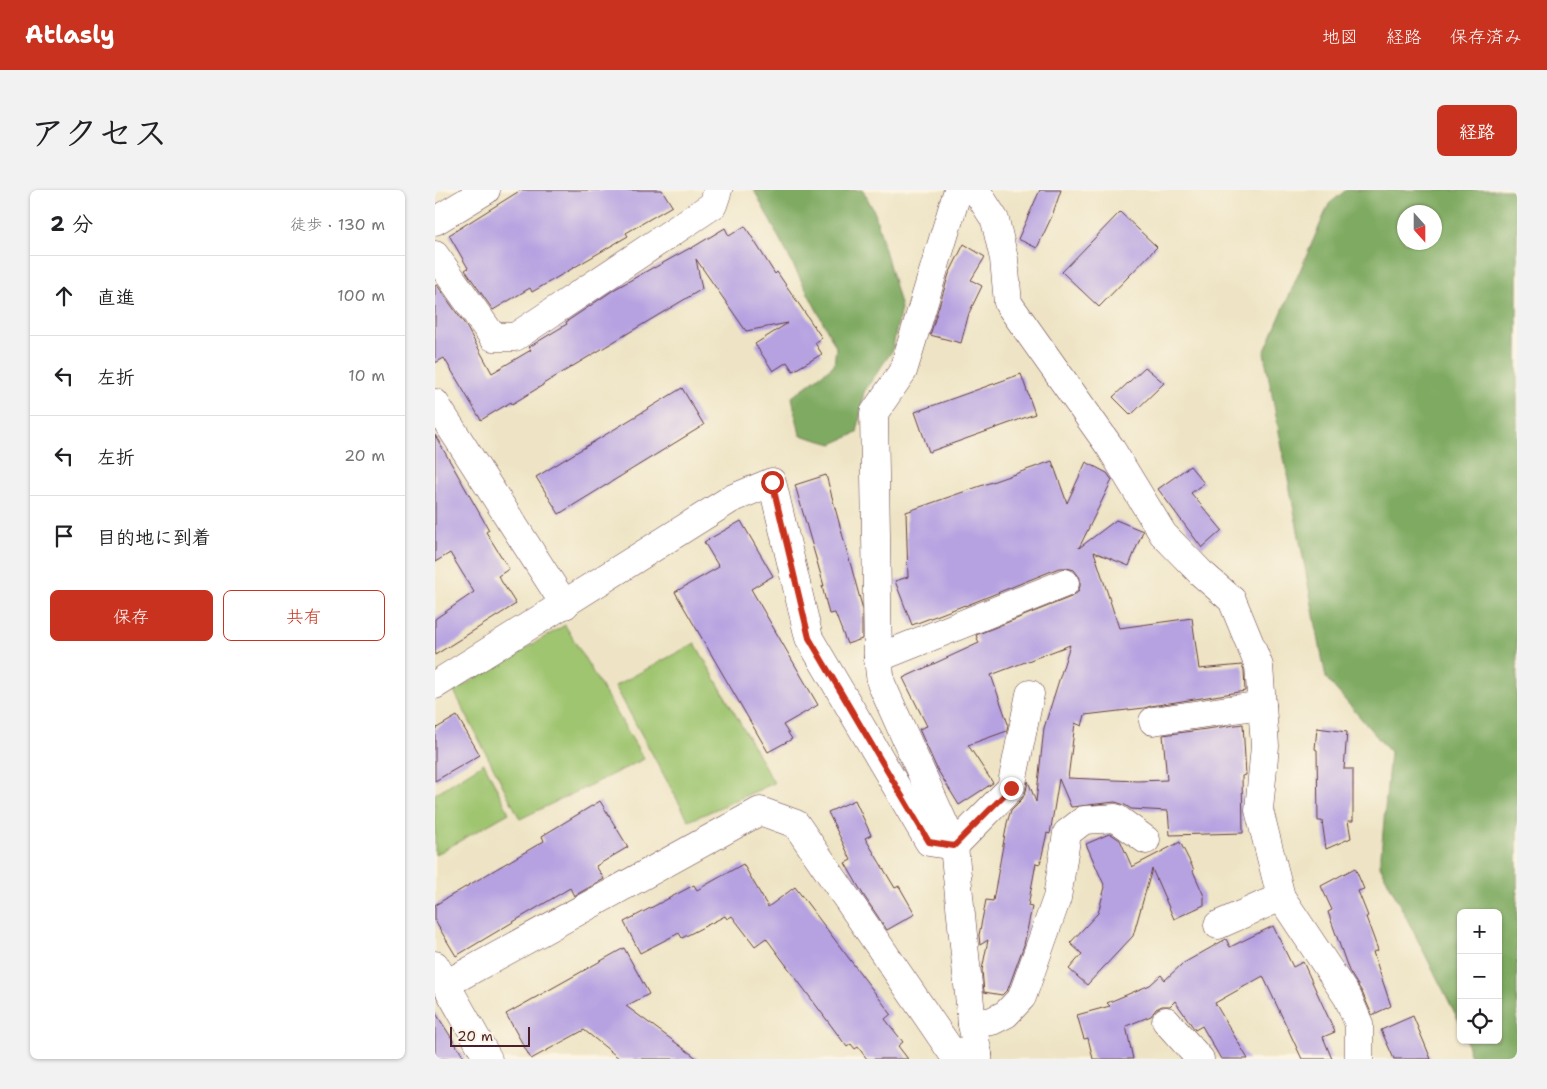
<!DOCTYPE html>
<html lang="ja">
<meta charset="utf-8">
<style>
body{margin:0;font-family:"Shantell Sans","Klee One",sans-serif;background:#f2f2f2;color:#202124}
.controls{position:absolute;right:15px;bottom:15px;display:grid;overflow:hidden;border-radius:8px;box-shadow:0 1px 4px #0004}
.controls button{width:45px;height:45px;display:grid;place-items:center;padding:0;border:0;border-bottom:1px solid #e0e0e0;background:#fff;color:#202124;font:25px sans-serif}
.compass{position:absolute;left:962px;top:15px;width:45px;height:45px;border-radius:50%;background:#fff;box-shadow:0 1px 4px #0004;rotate:159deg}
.scale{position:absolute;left:15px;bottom:12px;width:80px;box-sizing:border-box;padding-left:5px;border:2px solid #4a1f2b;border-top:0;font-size:14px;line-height:18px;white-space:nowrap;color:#4a1f2b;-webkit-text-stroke:4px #fcf5e5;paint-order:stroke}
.stop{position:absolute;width:15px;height:15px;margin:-11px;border:4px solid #c8321e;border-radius:50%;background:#fff}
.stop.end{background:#c8321e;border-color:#fff;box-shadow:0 1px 5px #0008}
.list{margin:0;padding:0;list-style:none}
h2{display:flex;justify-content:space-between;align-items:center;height:65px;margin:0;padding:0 20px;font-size:21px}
h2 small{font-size:16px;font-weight:400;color:#757577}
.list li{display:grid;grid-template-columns:32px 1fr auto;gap:15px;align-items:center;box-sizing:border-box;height:80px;padding:0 20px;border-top:1px solid #e0e0e0}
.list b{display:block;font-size:19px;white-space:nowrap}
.list em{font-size:16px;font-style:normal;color:#757577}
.actions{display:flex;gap:10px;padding:15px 20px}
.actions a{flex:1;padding:11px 0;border:1px solid #c8321e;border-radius:8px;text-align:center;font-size:18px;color:#c8321e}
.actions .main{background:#c8321e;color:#fff}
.icon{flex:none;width:28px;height:28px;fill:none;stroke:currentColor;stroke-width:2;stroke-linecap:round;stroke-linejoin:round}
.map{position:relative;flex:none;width:1082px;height:869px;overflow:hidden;border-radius:8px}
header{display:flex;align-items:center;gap:30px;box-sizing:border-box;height:70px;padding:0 25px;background:#c8321e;color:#fff}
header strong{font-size:24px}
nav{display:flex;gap:28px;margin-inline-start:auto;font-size:18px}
.intro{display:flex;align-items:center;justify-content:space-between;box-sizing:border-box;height:120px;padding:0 30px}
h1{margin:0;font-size:35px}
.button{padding:12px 22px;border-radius:8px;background:#c8321e;color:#fff;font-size:18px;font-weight:700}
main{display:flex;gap:30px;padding:0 30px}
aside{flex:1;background:#fff;border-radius:8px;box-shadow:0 1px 4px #0004}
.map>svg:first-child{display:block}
.green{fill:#9fc570;stroke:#74724e}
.forest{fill:#7faa62;stroke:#646446;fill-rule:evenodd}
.building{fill:#b6a2e1}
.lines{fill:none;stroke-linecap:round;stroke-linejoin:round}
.minor-casing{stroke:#633d42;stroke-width:29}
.minor{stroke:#fff;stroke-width:28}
.route{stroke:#c8321e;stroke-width:6}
</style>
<header>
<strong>Atlasly</strong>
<nav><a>地図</a><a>経路</a><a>保存済み</a></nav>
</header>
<div class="intro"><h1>アクセス</h1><a class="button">経路</a></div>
<main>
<aside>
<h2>2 分<small>徒歩 · 130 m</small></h2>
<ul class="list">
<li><svg class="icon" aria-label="ahead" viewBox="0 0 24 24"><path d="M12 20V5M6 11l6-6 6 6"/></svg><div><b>直進</b></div><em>100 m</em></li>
<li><svg class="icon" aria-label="left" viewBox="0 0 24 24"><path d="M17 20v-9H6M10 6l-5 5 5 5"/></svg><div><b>左折</b></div><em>10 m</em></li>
<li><svg class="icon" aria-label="left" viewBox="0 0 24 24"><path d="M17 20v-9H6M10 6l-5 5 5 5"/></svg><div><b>左折</b></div><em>20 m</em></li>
<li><svg class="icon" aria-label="arrive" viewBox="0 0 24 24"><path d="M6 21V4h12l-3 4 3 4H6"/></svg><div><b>目的地に到着</b></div></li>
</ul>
<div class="actions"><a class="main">保存</a><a>共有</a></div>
</aside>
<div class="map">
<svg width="1082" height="869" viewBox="0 0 1082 869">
<rect width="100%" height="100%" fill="#fcf5e5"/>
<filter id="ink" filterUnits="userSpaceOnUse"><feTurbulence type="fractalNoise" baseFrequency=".02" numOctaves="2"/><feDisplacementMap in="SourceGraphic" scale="10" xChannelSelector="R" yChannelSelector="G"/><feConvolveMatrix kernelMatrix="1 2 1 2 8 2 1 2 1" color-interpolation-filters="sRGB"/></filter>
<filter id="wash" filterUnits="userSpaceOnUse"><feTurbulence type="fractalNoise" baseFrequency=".0096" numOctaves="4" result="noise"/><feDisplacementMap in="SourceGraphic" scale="20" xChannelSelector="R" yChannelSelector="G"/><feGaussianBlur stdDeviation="1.12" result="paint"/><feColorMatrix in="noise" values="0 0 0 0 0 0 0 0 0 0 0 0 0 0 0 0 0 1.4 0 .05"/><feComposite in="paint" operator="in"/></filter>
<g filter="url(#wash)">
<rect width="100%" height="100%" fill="#eee4c5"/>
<g class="green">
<polygon points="130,435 209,569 85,629 19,501"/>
<polygon points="260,453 339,593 254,631 180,496"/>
<polygon points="49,573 74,623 0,665 0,604"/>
</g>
<g class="forest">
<polygon points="319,0 428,0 440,23 466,118 457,161 429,202 422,243 397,254 365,245 357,207 399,175 401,157"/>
<path d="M911,0H1082V869H1036L1031,850H1063V723H1026V835L945,676L955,562L891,488L829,163L894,14ZM969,22H999V52H969Z"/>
</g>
<g id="blocks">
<g class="building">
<polygon points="86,0 227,0 237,16 191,43 193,46 97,102 95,98 58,120 30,80 33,78 14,45"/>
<polygon points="605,0 626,0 617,26 602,58 583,49"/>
<polygon points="685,22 722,57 664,117 627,82"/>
<polygon points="310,36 340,84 342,82 387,148 380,153 387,164 358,181 352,172 338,181 320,154 353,133 311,141 261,69 267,99 108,194 108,195 77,214 76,212 46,230 9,168 0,173 0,96 2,95 31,136 57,183 96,160 94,157 132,134 131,132 180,99 219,77 219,78 255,58 255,59 290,38 294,46"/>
<polygon points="529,54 550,67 536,90 547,96 534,123 526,153 495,145 514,84"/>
<polygon points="710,177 729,193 696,225 678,207"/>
<polygon points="586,184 600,224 494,262 480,222"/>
<polygon points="247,198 269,235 124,324 101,287"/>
<polygon points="0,245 54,340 51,342 74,379 63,386 81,414 0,465 0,429 39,402 15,363 0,372"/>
<polygon points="617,271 632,313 651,272 672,283 677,290 644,358 681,330 708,341 694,376 659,362 684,438 757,428 764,479 807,475 809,480 810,501 716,516 709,518 650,525 647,536 640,533 633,588 702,591 732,590 728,545 808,534 811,585 807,586 808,643 735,645 733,621 696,619 690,615 680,612 636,617 624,589 615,644 612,643 605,674 601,673 593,716 597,717 589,755 573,799 567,805 549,802 547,780 553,750 545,755 544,745 551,710 558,711 572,633 576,620 587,609 591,601 593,591 601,612 609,538 635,455 556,485 573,534 572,541 533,555 558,593 524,615 502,579 484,539 492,536 468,488 544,453 541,445 636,407 643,402 645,396 645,388 639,380 632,378 624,378 530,416 530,415 477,435 460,391 473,387 471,322"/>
<polygon points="755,276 769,293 756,303 787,340 767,358 723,299"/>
<polygon points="391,285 427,416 427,449 412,454 400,423 394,424 387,396 389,396 360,295"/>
<polygon points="306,331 338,386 316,399 383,515 348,535 357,549 333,562 240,402 284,377 269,352"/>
<polygon points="22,526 45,565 0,591 0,539"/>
<polygon points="882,538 912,542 909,579 918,579 918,631 913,631 916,648 891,659 887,631 883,631 882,560 880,559"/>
<polygon points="420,610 436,645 430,648 460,698 464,696 480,724 452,740 429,706 410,673 416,670 393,622"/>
<polygon points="165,611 193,657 161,676 169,689 139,706 135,698 21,766 0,731 0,715 109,651 107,646"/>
<polygon points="674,644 676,644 685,650 697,677 745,652 759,680 758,681 769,706 769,715 739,729 717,679 698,746 652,795 634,779 647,764 635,753 663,723 670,697 651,654"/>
<polygon points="308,674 333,717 360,697 456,824 450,829 468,852 463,856 473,869 432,869 423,857 420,859 416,854 412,857 331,748 320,756 297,726 292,729 290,726 247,748 244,743 205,763 189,732 259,695 262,700"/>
<polygon points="920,678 929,699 923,701 933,726 931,727 943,760 938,762 956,816 937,825 927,802 914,781 893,722 897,720 886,696"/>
<polygon points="838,736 858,777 868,772 900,842 888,847 897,869 867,869 828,786 780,813 813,869 786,869 767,836 760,840 740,811 735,816 727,816 721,819 716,826 691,836 698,869 658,869 653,848 649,849 642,825 675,816 672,813 715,795 726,785 730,790 747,774 791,749 795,757"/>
<polygon points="189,758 214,804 191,816 263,869 185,869 149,840 96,869 71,824"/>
<polygon points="0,822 30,869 0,869"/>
<polygon points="978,826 996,869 959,869 946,840"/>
</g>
</g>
</g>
<g filter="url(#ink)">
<use href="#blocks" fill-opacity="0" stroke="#633d42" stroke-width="1"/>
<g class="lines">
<g class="minor-casing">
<g id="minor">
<polyline points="523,0 468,181 439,223 443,468 446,493 519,656 537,834 543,864 543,869"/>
<polyline points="541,0 560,30 569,69 573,113 675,257 728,344 766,383 797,410 824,476 830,556 824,620 846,707 913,808 924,834 924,869"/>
<polyline points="0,31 51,0"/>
<polyline points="0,65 58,147 80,147 278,15 283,0"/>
<polyline points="0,213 130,415"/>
<polyline points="443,468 630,393"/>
<polyline points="0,495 296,309 337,292 374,448 494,652 519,656 576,598 595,504"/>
<polyline points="718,531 827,515"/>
<polyline points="783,735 846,707"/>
<polyline points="0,775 53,869"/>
<polyline points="11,794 325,621 361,634 516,861 543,864"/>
<polyline points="731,831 765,869"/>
<polyline points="537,834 557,831 571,824 587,807 622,708 632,643 649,630 681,628 711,650"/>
</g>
</g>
<use href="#minor" class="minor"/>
</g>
</g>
<g class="lines" filter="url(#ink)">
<polyline class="route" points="337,292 374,448 494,652 519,656 576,598"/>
</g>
</svg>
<div class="controls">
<button>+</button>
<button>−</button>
<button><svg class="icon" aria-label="locate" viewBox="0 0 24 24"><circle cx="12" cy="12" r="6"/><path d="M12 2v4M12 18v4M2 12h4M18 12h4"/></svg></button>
</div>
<svg class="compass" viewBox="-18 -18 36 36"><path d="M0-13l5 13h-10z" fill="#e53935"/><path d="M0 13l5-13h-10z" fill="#757577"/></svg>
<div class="scale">20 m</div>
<div class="stop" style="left:337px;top:292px"></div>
<div class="stop end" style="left:576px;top:598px"></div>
</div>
</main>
